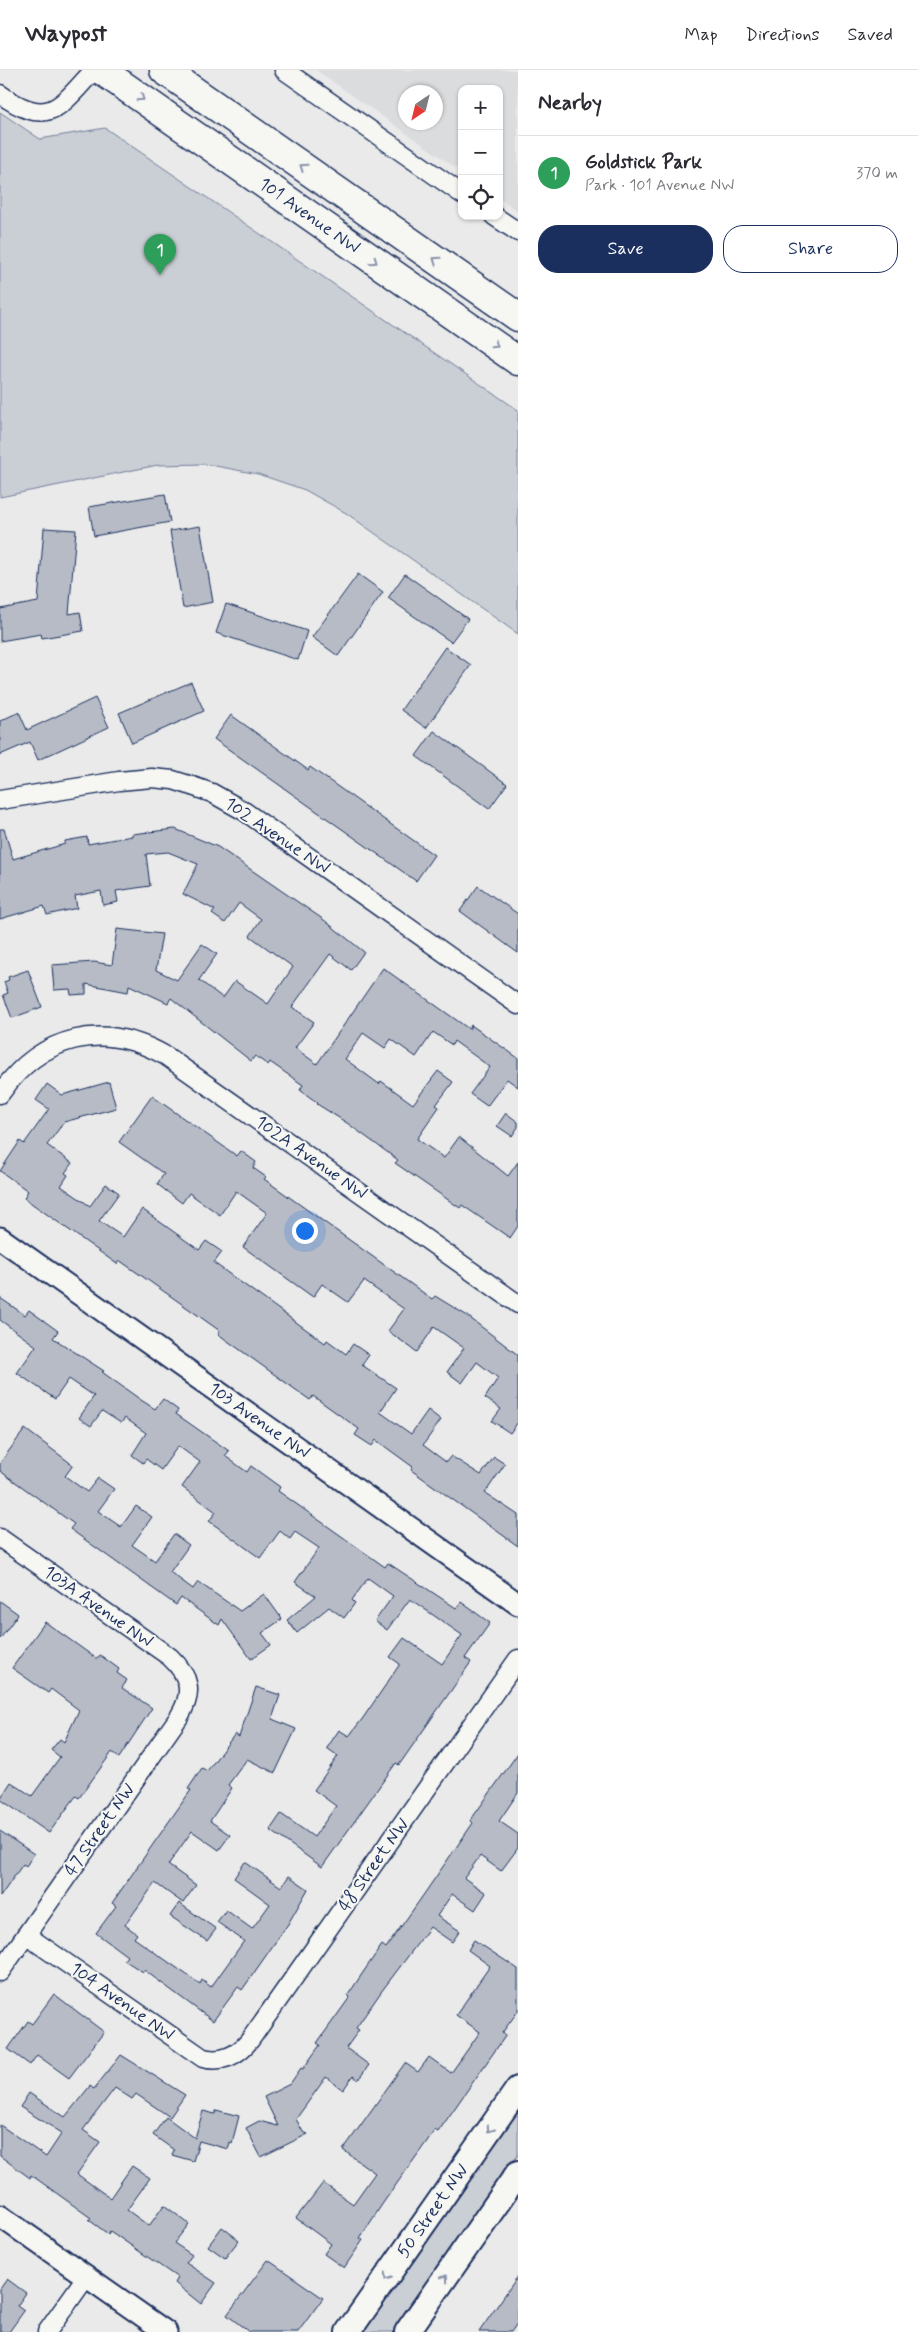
<!DOCTYPE html>
<meta charset="utf-8">
<style>
body{margin:0;font-family:Mynerve,sans-serif;background:#f7f7f7;color:#2b2b33}
.controls{position:absolute;right:15px;top:15px;display:grid;overflow:hidden;border-radius:10px;box-shadow:0 1px 4px #0004}
.controls button{width:45px;height:45px;display:grid;place-items:center;padding:0;border:0;border-bottom:1px solid #e1e1e2;background:#fff;color:#2b2b33;font:25px sans-serif}
.compass{position:absolute;left:398px;top:15px;width:45px;height:45px;border-radius:50%;background:#fff;box-shadow:0 1px 4px #0004;rotate:215deg}
.you{position:absolute;left:304px;top:1160px;width:18px;height:18px;margin:-12px;border:4px solid #fff;border-radius:50%;background:#1a73e8;box-shadow:0 0 0 8px #1a73e833}
.badge{display:grid;place-items:center;width:32px;height:32px;border-radius:50%;background:#1b2f5e;color:#fff;font-size:16px;font-weight:700}
.pin{position:absolute;translate:-50% -41px;filter:drop-shadow(0 1px 2px #0008)}
.pin::after{content:'';position:absolute;top:26px;width:18px;height:15px;background:inherit;clip-path:polygon(0 0,100% 0,50% 100%)}
.list{margin:0;padding:0;list-style:none}
h2{display:flex;justify-content:space-between;align-items:center;height:65px;margin:0;padding:0 20px;font-size:21px}
h2 small{font-size:16px;font-weight:400;color:#7c7c81}
.list li{display:grid;grid-template-columns:32px 1fr auto;gap:15px;align-items:center;box-sizing:border-box;height:75px;padding:0 20px;border-top:1px solid #e1e1e2}
.list b{display:block;font-size:19px;white-space:nowrap}
.list p{margin:0;font-size:16px;white-space:nowrap;color:#7c7c81}
.list em{font-size:16px;font-style:normal;color:#7c7c81}
.actions{display:flex;gap:10px;padding:15px 20px}
.actions a{flex:1;padding:11px 0;border:1px solid #1b2f5e;border-radius:20px;text-align:center;font-size:18px;color:#1b2f5e}
.actions .main{background:#1b2f5e;color:#fff}
.icon{flex:none;width:28px;height:28px;fill:none;stroke:currentColor;stroke-width:2;stroke-linecap:round;stroke-linejoin:round}
.map{position:relative;flex:none;width:518px;height:2262px;overflow:hidden}
header{display:flex;align-items:center;gap:30px;box-sizing:border-box;height:70px;padding:0 25px;background:#fff;border-bottom:1px solid #e1e1e2}
header strong{font-size:24px}
nav{display:flex;gap:28px;margin-inline-start:auto;font-size:18px}
main{display:flex}
aside{flex:1;background:#fff}
.map>svg:first-child{display:block}
.built{fill:#dadcde;fill-rule:evenodd}
.green{fill:#caced5;stroke:#727e9a}
.building{fill:#b6bbc6;stroke:#1b2f5e}
.lines{fill:none;stroke-linecap:round;stroke-linejoin:round}
.minor-casing{stroke:#1b2f5e;stroke-width:21}
.tertiary-casing{stroke:#1b2f5e;stroke-width:25}
.secondary-casing{stroke:#1b2f5e;stroke-width:28}
.primary-casing{stroke:#1b2f5e;stroke-width:31}
.minor{stroke:#f6f6f2;stroke-width:18}
.tertiary{stroke:#f6f6f2;stroke-width:21}
.secondary{stroke:#f6f6f2;stroke-width:24}
.primary{stroke:#f6f6f2;stroke-width:28}
.oneway{stroke:#8892a8}
.labels{text-anchor:middle;dominant-baseline:central;stroke-width:4;stroke-linejoin:round;paint-order:stroke}
.street-label{font-size:18px;fill:#1b2f5e;stroke:#f6f6f2}
</style>
<header>
<strong>Waypost</strong>
<nav><a>Map</a><a>Directions</a><a>Saved</a></nav>
</header>
<main>
<div class="map">
<svg width="518" height="2262" viewBox="0 0 518 2262">
<rect width="100%" height="100%" fill="#e9eae9"/>
<filter id="ink" filterUnits="userSpaceOnUse"><feTurbulence type="fractalNoise" baseFrequency=".02" numOctaves="2"/><feDisplacementMap in="SourceGraphic" scale="10" xChannelSelector="R" yChannelSelector="G"/><feConvolveMatrix kernelMatrix="1 2 1 2 8 2 1 2 1" color-interpolation-filters="sRGB"/></filter>
<g filter="url(#ink)">
<path class="built" d="M316,0H518V141L499,128V19H462V102ZM406,22H436V52H406Z"/>
<g class="green">
<polygon points="0,42 40,69 105,58 518,340 518,564 346,443 305,420 258,404 205,394 158,395 0,427"/>
<polygon points="518,2038 518,2085 393,2262 360,2262"/>
</g>
<g class="building">
<polygon points="165,424 170,452 94,466 89,437"/>
<polygon points="200,456 213,532 183,538 170,461"/>
<polygon points="44,458 76,460 69,544 80,542 83,561 42,568 41,564 0,571 0,539 38,532"/>
<polygon points="358,504 383,522 338,586 312,567"/>
<polygon points="405,504 468,549 451,572 388,528"/>
<polygon points="226,534 307,561 298,590 216,563"/>
<polygon points="445,577 471,595 426,658 401,640"/>
<polygon points="191,612 204,641 132,673 119,643"/>
<polygon points="95,628 109,657 38,690 30,672 0,685 0,651 19,642 27,660"/>
<polygon points="231,645 308,700 310,697 434,785 416,811 214,669"/>
<polygon points="434,661 507,714 489,739 416,686"/>
<polygon points="0,759 4,759 13,789 65,774 65,771 87,767 88,774 132,766 132,764 175,759 218,777 324,850 364,882 351,900 330,884 292,937 314,952 295,978 317,994 383,898 469,959 471,955 518,988 518,1017 507,1009 487,1036 470,1024 490,997 454,971 452,975 433,962 416,987 391,969 385,978 363,963 345,989 379,1014 381,1011 413,1034 438,1001 453,1012 436,1035 439,1037 417,1069 444,1088 459,1067 508,1106 518,1092 518,1156 510,1168 462,1135 460,1138 395,1093 398,1090 347,1053 317,1034 318,1033 300,1020 303,1015 270,992 268,995 255,986 251,991 171,928 168,933 129,915 128,922 86,914 86,924 71,925 70,919 54,920 52,895 94,892 112,895 117,859 162,864 156,900 177,910 202,874 217,884 199,910 223,928 235,911 268,934 293,897 250,866 261,849 239,833 225,853 212,844 215,840 183,824 198,794 168,782 146,784 150,816 116,821 118,832 103,835 101,821 75,826 77,838 47,845 44,836 0,849"/>
<polygon points="478,816 518,844 518,883 460,841"/>
<polygon points="28,900 42,937 12,948 3,925 8,923 4,912 9,910 8,907"/>
<polygon points="109,1012 116,1038 64,1052 47,1075 72,1093 65,1103 68,1105 61,1116 90,1136 106,1114 119,1123 99,1151 123,1167 142,1139 199,1180 206,1171 222,1182 214,1193 325,1273 327,1270 346,1284 353,1274 369,1285 362,1295 396,1318 380,1342 411,1364 428,1340 441,1350 423,1375 446,1392 451,1386 481,1405 494,1387 505,1394 485,1423 518,1445 518,1476 411,1400 413,1397 376,1370 372,1376 355,1365 359,1359 313,1326 310,1330 218,1264 220,1261 189,1239 119,1190 117,1194 24,1128 28,1121 0,1101 20,1071 24,1074 49,1039 36,1030 47,1014 62,1025"/>
<polygon points="152,1026 237,1086 241,1081 256,1092 253,1098 266,1107 264,1109 432,1229 435,1226 466,1245 518,1285 518,1352 510,1363 492,1351 501,1339 485,1328 498,1308 477,1292 462,1313 447,1302 464,1278 434,1257 417,1282 388,1261 404,1239 364,1211 348,1232 322,1214 313,1227 243,1177 267,1143 236,1121 220,1145 189,1123 182,1133 157,1114 164,1104 119,1072"/>
<polygon points="506,1043 518,1052 518,1057 512,1066 497,1056"/>
<polygon points="0,1228 25,1245 29,1240 58,1261 53,1268 104,1301 102,1302 141,1330 155,1339 163,1329 178,1340 176,1344 229,1381 225,1386 247,1402 251,1396 280,1417 278,1421 385,1497 388,1493 456,1538 461,1532 490,1553 465,1588 471,1592 399,1695 396,1693 322,1797 270,1760 281,1744 314,1767 336,1736 314,1720 338,1686 327,1678 339,1660 349,1666 363,1648 400,1594 390,1587 404,1568 442,1594 462,1565 410,1529 387,1560 375,1551 393,1526 368,1508 352,1530 355,1533 344,1548 329,1537 297,1563 287,1550 316,1526 295,1512 319,1478 295,1462 290,1469 280,1461 260,1488 209,1451 216,1442 182,1417 200,1392 178,1376 161,1400 146,1389 143,1393 132,1385 146,1363 125,1348 121,1353 102,1341 91,1356 79,1348 94,1326 69,1309 55,1329 17,1303 36,1276 0,1250"/>
<polygon points="25,1359 73,1395 65,1406 87,1422 98,1408 114,1419 98,1441 121,1457 136,1436 152,1447 132,1475 155,1491 174,1464 189,1475 170,1502 193,1519 198,1512 240,1541 264,1524 282,1549 262,1563 271,1575 251,1589 222,1549 219,1555 181,1528 176,1535 70,1459 74,1454 0,1401 0,1393"/>
<polygon points="0,1531 18,1544 0,1569"/>
<polygon points="45,1552 97,1589 100,1585 119,1599 117,1603 127,1610 122,1618 152,1638 119,1688 112,1682 79,1728 76,1726 49,1763 0,1729 11,1712 32,1726 60,1687 51,1680 60,1669 64,1672 79,1640 51,1619 48,1623 12,1598"/>
<polygon points="256,1617 280,1625 272,1649 296,1659 275,1703 247,1689 228,1715 232,1718 210,1751 230,1765 219,1780 192,1761 168,1795 196,1815 183,1833 155,1813 125,1855 137,1864 134,1868 200,1914 202,1910 211,1917 244,1871 217,1852 226,1840 252,1859 270,1834 234,1808 245,1792 281,1817 289,1806 308,1819 288,1854 242,1920 238,1917 213,1951 144,1900 143,1902 124,1890 127,1886 96,1863 116,1836 112,1833 191,1720 188,1719 202,1698 207,1701 235,1664 239,1667"/>
<polygon points="518,1683 518,1723 499,1751 518,1764 518,1778 501,1801 480,1786 464,1808 486,1823 475,1840 452,1824 437,1846 460,1861 452,1872 430,1857 381,1922 356,1958 359,1960 346,1978 369,1995 358,2010 353,2006 343,2020 326,2007 296,2049 303,2062 308,2064 261,2087 246,2058 259,2051 278,2056 264,2027 290,2014 301,1998 303,1999 320,1975 317,1973 350,1927 348,1925 364,1901 382,1875 386,1878 422,1827 473,1753 470,1751"/>
<polygon points="0,1761 34,1784 26,1796 23,1794 0,1827"/>
<polygon points="179,1833 216,1859 207,1871 170,1846"/>
<polygon points="474,1870 518,1899 518,1941 502,1963 506,1965 438,2062 435,2060 383,2133 360,2168 363,2170 344,2198 324,2184 331,2174 296,2148 323,2113 353,2134 375,2103 343,2080 405,1993 418,2002 429,1987 451,2003 480,1962 456,1945 490,1896 468,1880"/>
<polygon points="54,1924 104,1962 69,2008 37,1985 30,1995 8,1979 28,1951 32,1954"/>
<polygon points="121,1985 185,2025 170,2047 136,2024 132,2029 115,2018 83,2060 100,2072 77,2104 110,2128 132,2096 150,2108 127,2140 149,2156 164,2135 189,2154 174,2173 192,2185 186,2193 216,2213 201,2234 175,2213 178,2208 110,2161 108,2164 89,2150 91,2148 41,2112 31,2105 30,2108 0,2086 0,2055 46,2087 62,2063 20,2037 29,2023 65,2047 90,2016 94,2019"/>
<polygon points="216,2040 239,2046 232,2073 230,2072 228,2079 199,2071 193,2091 172,2085 174,2080 153,2065 166,2047 195,2068 203,2041 215,2044"/>
<polygon points="222,2157 239,2170 225,2188 208,2176"/>
<polygon points="268,2190 323,2228 298,2262 249,2262 227,2245"/>
<polygon points="518,2206 518,2252 511,2262 479,2262"/>
<polygon points="7,2209 26,2223 17,2236 24,2241 9,2262 0,2262 0,2219"/>
</g>
<g class="lines">
<g class="minor-casing">
<g id="minor">
<polyline points="284,0 462,124"/>
<path d="M0,24C49,59 60,37 94,0"/>
<polyline points="494,146 518,162"/>
<polyline points="0,730 119,711 152,708 173,710 192,716 212,723 244,741 518,935"/>
<path d="M0,1024C41,965 103,950 166,986L518,1234"/>
<path d="M0,1468L170,1587C190,1606 194,1623 179,1647L0,1902"/>
<path d="M26,1865L203,1988C223,1993 238,1985 250,1970L518,1589"/>
<polyline points="47,2262 86,2207"/>
</g>
</g>
<g class="tertiary-casing">
<g id="tertiary">
<polyline points="0,1168 518,1534"/>
<polyline points="0,2146 166,2262"/>
</g>
</g>
<g class="secondary-casing">
<g id="secondary">
<polyline points="348,2262 518,2019"/>
<polyline points="407,2262 518,2103"/>
</g>
</g>
<g class="primary-casing">
<g id="primary">
<polyline points="101,0 518,291"/>
<polyline points="164,0 518,247"/>
</g>
</g>
<use href="#minor" class="minor"/>
<use href="#tertiary" class="tertiary"/>
<use href="#secondary" class="secondary"/>
<use href="#primary" class="primary"/>
</g>
<defs><path id="oneway-chevron" d="M-2-3.5L2.5 0L-2 3.5" fill="none" stroke-width="1.6" stroke-linecap="round" stroke-linejoin="round" transform="scale(1.25)"/></defs>
<g class="oneway">
<use href="#oneway-chevron" transform="translate(141 28) rotate(35)"/>
<use href="#oneway-chevron" transform="translate(303 97) rotate(-145)"/>
<use href="#oneway-chevron" transform="translate(436 190) rotate(-145)"/>
<use href="#oneway-chevron" transform="translate(374 191) rotate(35)"/>
<use href="#oneway-chevron" transform="translate(495 275) rotate(35)"/>
<use href="#oneway-chevron" transform="translate(490 2059) rotate(125)"/>
<use href="#oneway-chevron" transform="translate(387 2207) rotate(125)"/>
<use href="#oneway-chevron" transform="translate(445 2208) rotate(-55)"/>
</g>
</g>
<g class="labels">
<g class="street-label">
<text transform="translate(309 146) rotate(35)">101 Avenue NW</text>
<text transform="translate(277 766) rotate(34)">102 Avenue NW</text>
<text transform="translate(311 1088) rotate(35)">102A Avenue NW</text>
<text transform="translate(259 1351) rotate(35)">103 Avenue NW</text>
<text transform="translate(98 1537) rotate(35)">103A Avenue NW</text>
<text transform="translate(100 1760) rotate(-55)">47 Street NW</text>
<text transform="translate(374 1795) rotate(-55)">48 Street NW</text>
<text transform="translate(122 1932) rotate(35)">104 Avenue NW</text>
<text transform="translate(433 2141) rotate(-55)">50 Street NW</text>
</g>
</g>
</svg>
<div class="controls">
<button>+</button>
<button>−</button>
<button><svg class="icon" aria-label="locate" viewBox="0 0 24 24"><circle cx="12" cy="12" r="6"/><path d="M12 2v4M12 18v4M2 12h4M18 12h4"/></svg></button>
</div>
<svg class="compass" viewBox="-18 -18 36 36"><path d="M0-13l5 13h-10z" fill="#e53935"/><path d="M0 13l5-13h-10z" fill="#7c7c81"/></svg>
<div class="you"></div>
<div class="pin badge" style="left:160px;top:205px;background:#2e9e5b">1</div>
</div>
<aside>
<h2>Nearby<small></small></h2>
<ul class="list">
<li><span class="badge" style="background:#2e9e5b">1</span><div><b>Goldstick Park</b><p>Park · 101 Avenue NW</p></div><em>370 m</em></li>
</ul>
<div class="actions"><a class="main">Save</a><a>Share</a></div>
</aside>
</main>
